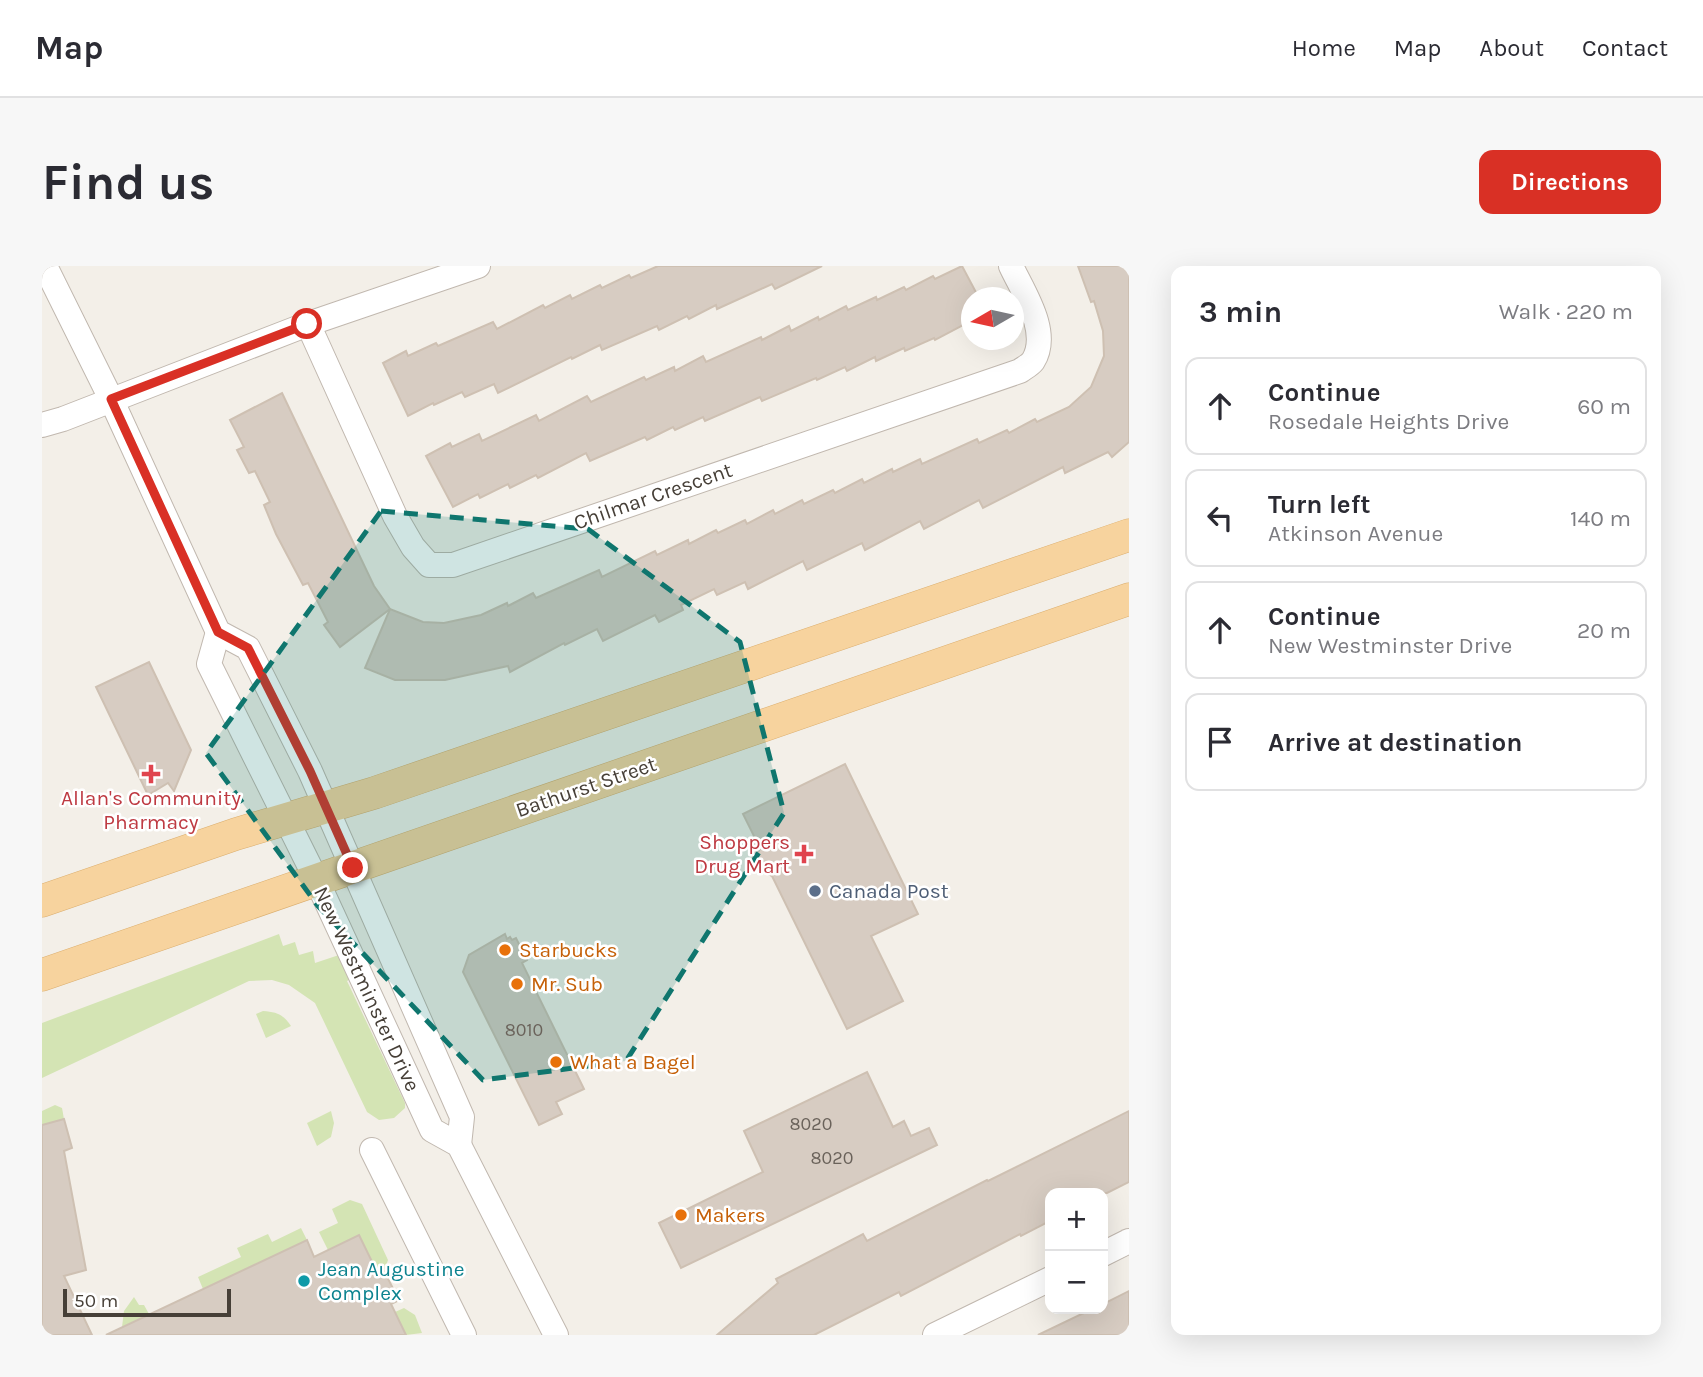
<!DOCTYPE html>
<meta charset="utf-8">
<style>
body{margin:0;font-family:Karla,sans-serif;background:#f7f7f7;color:#2b2b33}
.controls{position:absolute;right:21px;bottom:21px;display:grid;overflow:hidden;border-radius:14px;box-shadow:0 7px 28px #0002}
.controls button{width:63px;height:63px;display:grid;place-items:center;padding:0;border:0;border-bottom:2px solid #e1e1e2;background:#fff;color:#2b2b33;font:35px sans-serif}
.compass{position:absolute;left:919px;top:21px;width:63px;height:63px;border-radius:50%;background:#fff;box-shadow:0 7px 28px #0002;rotate:261deg}
.scale{position:absolute;left:21px;bottom:18px;width:168px;box-sizing:border-box;padding-left:7px;border:4px solid #463f37;border-top:0;font-size:19px;line-height:24px;white-space:nowrap;color:#463f37;-webkit-text-stroke:5px #fff;paint-order:stroke}
.stop{position:absolute;width:21px;height:21px;margin:-16px;border:5px solid #d93025;border-radius:50%;background:#fff}
.stop.end{background:#d93025;border-color:#fff;box-shadow:0 2px 7px #0008}
.list{margin:0;padding:0;list-style:none}
h2{display:flex;justify-content:space-between;align-items:center;height:91px;margin:0;padding:0 28px;font-size:30px}
h2 small{font-size:23px;font-weight:400;color:#7c7c81}
.list li{display:grid;grid-template-columns:46px 1fr auto;gap:21px;align-items:center;box-sizing:border-box;height:98px;margin:0 14px 14px;padding:0 14px;border:2px solid #e1e1e2;border-radius:14px}
.list b{display:block;font-size:26px;white-space:nowrap}
.list p{margin:0;font-size:23px;white-space:nowrap;color:#7c7c81}
.list em{font-size:23px;font-style:normal;color:#7c7c81}
.icon{flex:none;width:38px;height:38px;fill:none;stroke:currentColor;stroke-width:2;stroke-linecap:round;stroke-linejoin:round}
.map{position:relative;flex:none;width:1087px;height:1069px;overflow:hidden;border-radius:14px}
header{display:flex;align-items:center;gap:42px;box-sizing:border-box;height:98px;padding:0 35px;background:#fff;border-bottom:2px solid #e1e1e2}
header strong{font-size:33px}
nav{display:flex;gap:38px;margin-inline-start:auto;font-size:24px}
.intro{display:flex;align-items:center;justify-content:space-between;box-sizing:border-box;height:168px;padding:0 42px}
h1{margin:0;font-size:49px}
.button{padding:18px 32px;border-radius:14px;background:#d93025;color:#fff;font-size:24px;font-weight:700}
main{display:flex;gap:42px;padding:0 42px}
aside{flex:1;background:#fff;border-radius:14px;box-shadow:0 7px 28px #0002}
.map>svg:first-child{display:block}
.green{fill:#d4e4b4}
.building{fill:#d7ccc2;stroke:#cec0b2;stroke-width:2}
.lines{fill:none;stroke-linecap:round;stroke-linejoin:round}
.minor-casing{stroke:#c1b8af;stroke-width:26}
.major-casing{stroke:#dbae6e;stroke-width:33}
.minor{stroke:#fff;stroke-width:24}
.major{stroke:#f7d39e;stroke-width:32}
.route{stroke:#d93025;stroke-width:9}
.marked{fill:#0f766e;fill-opacity:0.2;stroke:#0f766e;stroke-width:5;stroke-dasharray:14 9;stroke-linejoin:round}
.health-dot{fill:#e0444e;stroke:#fff;stroke-width:2.5}
.service-dot{fill:#5c6f8a;stroke:#fff;stroke-width:2.5}
.food-dot{fill:#e8710a;stroke:#fff;stroke-width:2.5}
.culture-dot{fill:#0f9aa8;stroke:#fff;stroke-width:2.5}
.labels{text-anchor:middle;dominant-baseline:central;stroke-width:5;stroke-linejoin:round;paint-order:stroke}
.number-label{font-size:18px;fill:#6a625a}
.street-label{font-size:21px;fill:#463f37;stroke:#fff}
.health-label{font-size:21px;fill:#be3a42;stroke:#fff}
.service-label{font-size:21px;fill:#4e5e75;stroke:#fff;text-anchor:start}
.food-label{font-size:21px;fill:#c56008;stroke:#fff;text-anchor:start}
.culture-label{font-size:21px;fill:#0d838f;stroke:#fff;text-anchor:start}
</style>
<header>
<strong>Map</strong>
<nav><a>Home</a><a>Map</a><a>About</a><a>Contact</a></nav>
</header>
<div class="intro"><h1>Find us</h1><a class="button">Directions</a></div>
<main>
<div class="map">
<svg width="1087" height="1069" viewBox="0 0 1087 1069">
<rect width="100%" height="100%" fill="#f3efe8"/>
<g class="green">
<polygon points="237,668 241,680 253,676 257,689 271,685 273,697 297,689 309,713 305,715 363,837 363,842 352,852 337,854 325,846 273,737 247,719 230,714 207,715 0,812 0,757"/>
<path d="M221,745C234,746 241,748 249,760L224,772L214,748Z"/>
<polygon points="13,839 20,842 22,853 0,859 0,845"/>
<polygon points="289,845 292,857 289,871 275,880 265,857"/>
<polygon points="308,934 320,938 346,994 342,1005 336,1008 317,969 286,984 277,966 296,957 290,943"/>
<polygon points="259,962 265,974 161,1023 156,1011 199,991 195,982 226,968 230,976"/>
<polygon points="92,1031 97,1039 102,1039 107,1048 80,1061 82,1045"/>
<polygon points="362,1042 373,1049 380,1067 364,1069 353,1046"/>
</g>
<g class="building">
<polygon points="616,0 780,0 733,23 730,18 675,43 674,39 647,53 645,50 617,64 615,60 560,84 558,79 530,93 529,91 456,127 452,118 423,131 420,126 392,139 391,137 366,150 341,97 364,85 366,90 394,77 396,80 451,56 455,63 501,39 503,42 528,29 530,33 558,19 560,22 587,9 589,12"/>
<polygon points="920,0 937,32 929,32 929,55 893,74 892,72 863,85 862,82 834,95 833,91 805,105 803,101 775,114 774,112 720,135 718,131 663,155 661,151 633,164 631,161 605,174 603,171 548,195 544,187 496,212 494,209 468,222 466,218 438,232 436,228 411,241 384,190 408,177 410,181 437,168 440,175 494,149 497,155 545,130 549,136 602,111 604,114 632,101 633,105 661,90 664,96 719,71 720,74 747,60 749,65 776,51 777,54 804,40 806,44 834,31 835,34 862,21 864,24 891,10 893,13"/>
<polygon points="1036,0 1087,0 1087,176 1070,191 1066,186 1023,207 1021,201 941,242 937,234 882,263 878,255 823,284 820,277 765,304 761,295 706,323 703,316 675,329 672,323 639,339 641,344 617,356 613,349 561,375 555,363 523,379 522,377 468,406 466,400 403,414 353,414 323,402 348,343 381,356 402,357 439,349 465,337 466,340 491,327 494,332 557,304 560,311 613,285 615,289 646,274 647,278 674,264 676,267 703,254 705,258 731,244 733,248 760,234 762,238 791,224 793,227 820,213 822,217 850,203 851,206 878,193 880,198 935,173 937,177 965,164 967,167 993,153 995,156 1027,141 1049,121 1062,90 1061,65 1052,35 1049,36"/>
<polygon points="240,127 332,320 348,343 298,381 282,359 286,356 266,317 261,319 234,268 222,239 228,236 213,205 207,207 195,184 202,181 188,154"/>
<polygon points="107,396 149,484 132,525 126,517 106,529 54,421"/>
<polygon points="803,498 876,648 829,670 861,735 805,763 730,610 718,604 712,596 710,585 714,574 701,548"/>
<polygon points="463,668 465,673 468,671 470,674 474,672 485,694 480,697 542,823 514,836 520,848 497,859 421,706 427,689"/>
<polygon points="825,806 851,861 862,855 869,870 887,862 895,879 639,1002 617,957 721,906 702,865"/>
<polygon points="1087,845 1087,916 1065,927 1008,927 1008,955 979,970 978,968 859,1030 857,1026 772,1069 675,1069 736,1017 734,1013 821,968 825,975 945,914 946,915"/>
<polygon points="22,853 30,882 22,885 44,1004 22,1010 50,1069 0,1069 0,859"/>
<polygon points="317,969 336,1008 342,1005 357,1034 349,1038 364,1069 64,1069 265,974 272,991"/>
<polygon points="1087,1025 1087,1069 996,1069 1050,1043 1061,1043 1061,1038"/>
</g>
<g class="lines">
<g class="minor-casing">
<g id="minor">
<polyline points="3,0 69,133 176,366 206,382 268,505 420,851 417,879"/>
<path d="M266,58L353,250L371,281L387,299H411L978,105C982,102 988,99 991,95C1009,66 981,26 969,0"/>
<polyline points="0,159 21,153 266,58 436,0"/>
<polyline points="176,366 167,398 275,615 390,864 417,879 514,1069"/>
<polyline points="330,884 422,1069"/>
<polyline points="1061,988 1087,975"/>
<polyline points="893,1069 1008,1013"/>
</g>
</g>
<g class="major-casing">
<g id="major">
<polyline points="0,635 194,568 332,527 1087,269"/>
<polyline points="0,709 1087,333"/>
</g>
</g>
<use href="#minor" class="minor"/>
<use href="#major" class="major"/>
</g>
<g class="lines">
<polyline class="route" points="265,58 69,133 176,366 206,382 268,505 311,602"/>
</g>
<path class="marked" d="M339,245L546,263L698,376L742,547L584,795L441,814L276,640L164,487Z"/>
<g class="health-dot">
<path d="M105.5 497.5h7v7h7v7h-7v7h-7v-7h-7v-7h7z"/>
<path d="M758.5 577.5h7v7h7v7h-7v7h-7v-7h-7v-7h7z"/>
</g>
<circle class="service-dot" cx="773" cy="625" r="7"/>
<g class="food-dot">
<circle cx="463" cy="684" r="7"/>
<circle cx="475" cy="718" r="7"/>
<circle cx="514" cy="796" r="7"/>
<circle cx="639" cy="949" r="7"/>
</g>
<circle class="culture-dot" cx="262" cy="1015" r="7"/>
<g class="labels">
<g class="number-label">
<text x="482" y="764">8010</text>
<text x="769" y="858">8020</text>
<text x="790" y="892">8020</text>
</g>
<g class="street-label">
<text transform="translate(611 230) rotate(-19)">Chilmar Crescent</text>
<text transform="translate(544 521) rotate(-19)">Bathurst Street</text>
<text transform="translate(325 723) rotate(65)">New Westminster Drive</text>
</g>
<g class="health-label">
<text x="109" y="532">Allan's Community<tspan x="109" dy="24">Pharmacy</tspan></text>
<text x="748" y="576" text-anchor="end">Shoppers<tspan x="748" dy="24">Drug Mart</tspan></text>
</g>
<g class="service-label">
<text x="787" y="625">Canada Post</text>
</g>
<g class="food-label">
<text x="477" y="684">Starbucks</text>
<text x="489" y="718">Mr. Sub</text>
<text x="528" y="796">What a Bagel</text>
<text x="653" y="949">Makers</text>
</g>
<g class="culture-label">
<text x="276" y="1003">Jean Augustine<tspan x="276" dy="24">Complex</tspan></text>
</g>
</g>
</svg>
<div class="controls">
<button>+</button>
<button>−</button>
</div>
<svg class="compass" viewBox="-18 -18 36 36"><path d="M0-13l5 13h-10z" fill="#e53935"/><path d="M0 13l5-13h-10z" fill="#7c7c81"/></svg>
<div class="scale">50 m</div>
<div class="stop" style="left:265px;top:58px"></div>
<div class="stop end" style="left:311px;top:602px"></div>
</div>
<aside>
<h2>3 min<small>Walk · 220 m</small></h2>
<ul class="list">
<li><svg class="icon" aria-label="ahead" viewBox="0 0 24 24"><path d="M12 20V5M6 11l6-6 6 6"/></svg><div><b>Continue</b><p>Rosedale Heights Drive</p></div><em>60 m</em></li>
<li><svg class="icon" aria-label="left" viewBox="0 0 24 24"><path d="M17 20v-9H6M10 6l-5 5 5 5"/></svg><div><b>Turn left</b><p>Atkinson Avenue</p></div><em>140 m</em></li>
<li><svg class="icon" aria-label="ahead" viewBox="0 0 24 24"><path d="M12 20V5M6 11l6-6 6 6"/></svg><div><b>Continue</b><p>New Westminster Drive</p></div><em>20 m</em></li>
<li><svg class="icon" aria-label="arrive" viewBox="0 0 24 24"><path d="M6 21V4h12l-3 4 3 4H6"/></svg><div><b>Arrive at destination</b></div></li>
</ul>
</aside>
</main>
